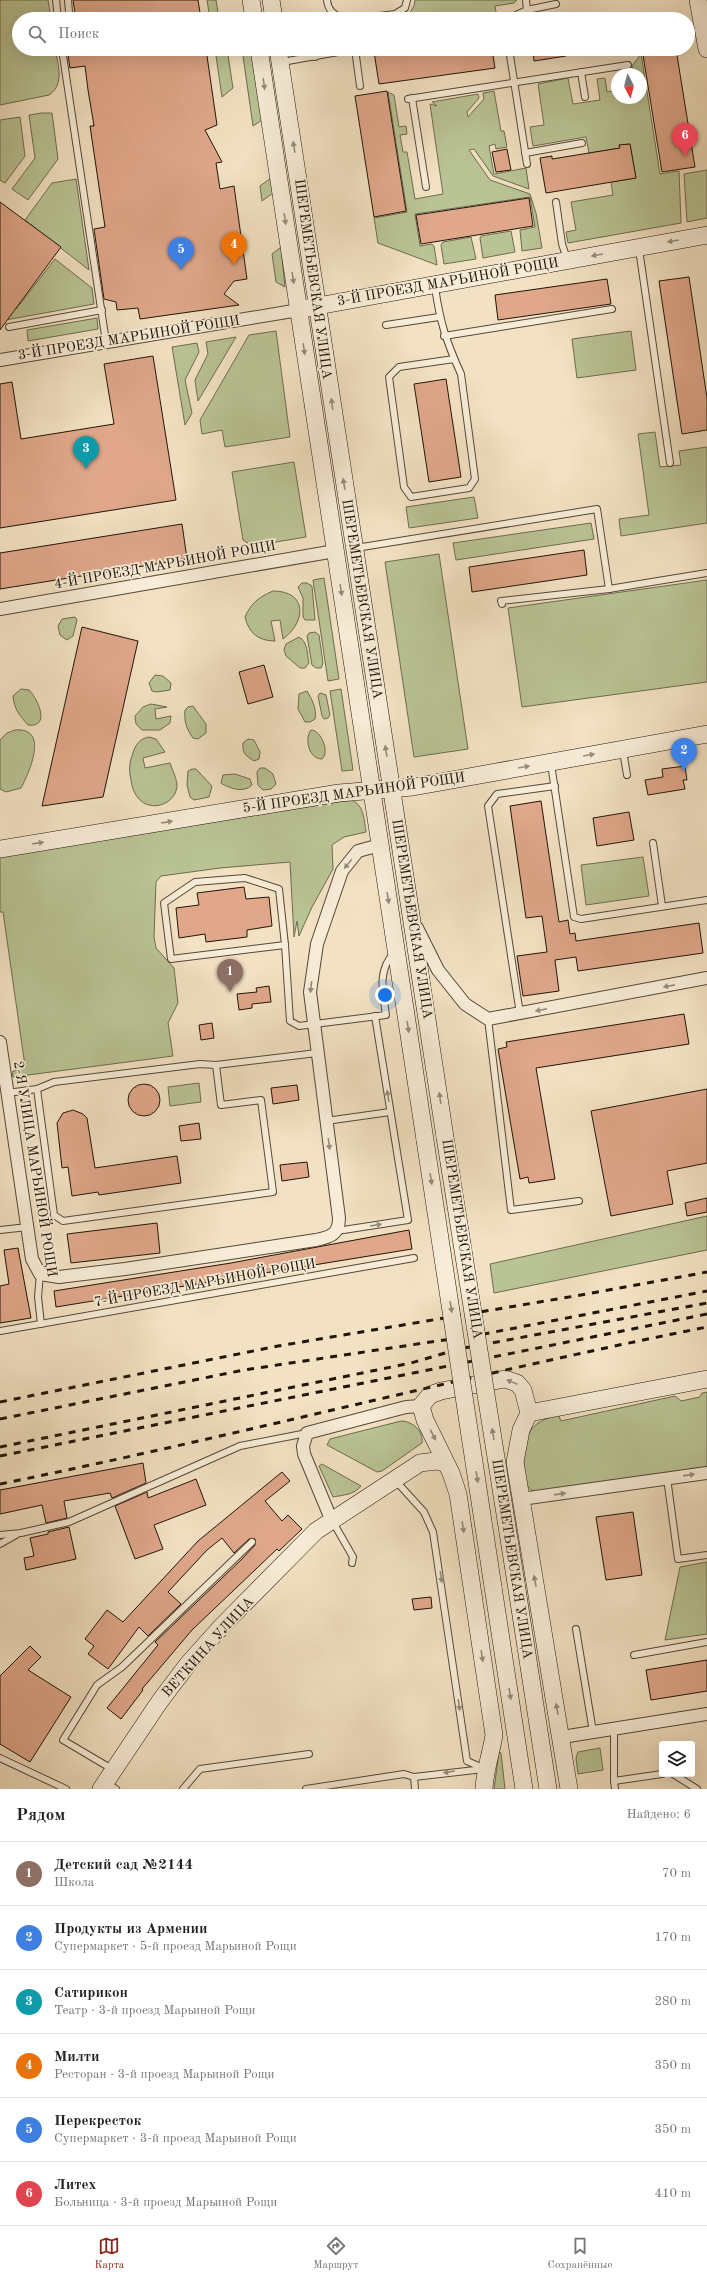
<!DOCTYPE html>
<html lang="ru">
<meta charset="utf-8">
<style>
body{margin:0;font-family:"Old Standard TT",serif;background:#f2f2f2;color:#222}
.controls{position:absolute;right:12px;bottom:12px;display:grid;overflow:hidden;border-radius:4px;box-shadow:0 4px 16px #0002}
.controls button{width:36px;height:36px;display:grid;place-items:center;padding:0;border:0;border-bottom:1px solid #e0e0e0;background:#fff;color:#222;font:20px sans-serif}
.compass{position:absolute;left:611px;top:68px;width:36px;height:36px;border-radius:50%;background:#fff;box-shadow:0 4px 16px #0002;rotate:173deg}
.you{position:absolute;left:385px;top:995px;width:14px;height:14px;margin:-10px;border:3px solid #fff;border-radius:50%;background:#1a73e8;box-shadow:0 0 0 6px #1a73e833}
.badge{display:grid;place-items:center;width:26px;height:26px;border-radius:50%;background:#8f2418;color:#fff;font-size:13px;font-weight:700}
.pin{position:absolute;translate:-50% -33px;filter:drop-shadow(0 1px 2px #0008)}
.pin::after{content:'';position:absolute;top:21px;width:14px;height:12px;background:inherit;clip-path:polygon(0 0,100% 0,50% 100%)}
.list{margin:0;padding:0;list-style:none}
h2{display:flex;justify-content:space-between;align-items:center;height:52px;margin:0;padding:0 16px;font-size:17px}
h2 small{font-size:13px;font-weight:400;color:#767676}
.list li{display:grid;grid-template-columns:26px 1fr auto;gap:12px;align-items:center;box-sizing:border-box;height:64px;padding:0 16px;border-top:1px solid #e0e0e0}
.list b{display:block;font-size:15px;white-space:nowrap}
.list p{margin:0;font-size:13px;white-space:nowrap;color:#767676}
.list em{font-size:13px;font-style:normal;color:#767676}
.icon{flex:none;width:22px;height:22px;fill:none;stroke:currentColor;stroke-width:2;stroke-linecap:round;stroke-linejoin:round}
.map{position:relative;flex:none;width:707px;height:1789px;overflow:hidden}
.search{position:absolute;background:#fff;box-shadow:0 4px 16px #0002;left:12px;right:12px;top:12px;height:44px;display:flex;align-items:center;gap:10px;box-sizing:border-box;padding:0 14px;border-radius:22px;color:#767676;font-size:15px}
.sheet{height:436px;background:#fff}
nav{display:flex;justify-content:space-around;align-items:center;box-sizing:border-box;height:56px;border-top:1px solid #e0e0e0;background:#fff;font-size:11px;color:#767676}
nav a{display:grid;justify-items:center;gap:2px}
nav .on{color:#8f2418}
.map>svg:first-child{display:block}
.green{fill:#b9c394;stroke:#6c6c4f}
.building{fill:#e0a78a;stroke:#20150a}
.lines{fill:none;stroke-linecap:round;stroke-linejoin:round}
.lane-casing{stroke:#544838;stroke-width:8}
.street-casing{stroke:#544838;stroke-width:14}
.secondary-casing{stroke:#20150a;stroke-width:18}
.lane{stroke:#f7ecd7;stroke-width:6}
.street{stroke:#f7ecd7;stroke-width:12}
.secondary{stroke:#f7ecd7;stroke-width:17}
.rail{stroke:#20150a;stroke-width:3;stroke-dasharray:7 7;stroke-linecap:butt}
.secondary-bridge-casing{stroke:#20150a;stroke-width:18;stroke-linecap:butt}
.secondary-bridge{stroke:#f7ecd7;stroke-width:17}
.oneway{fill:#968b7b}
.labels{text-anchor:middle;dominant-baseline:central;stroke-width:3.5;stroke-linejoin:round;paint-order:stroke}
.street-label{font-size:14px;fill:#20150a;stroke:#f7ecd7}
</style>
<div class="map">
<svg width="707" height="1789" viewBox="0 0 707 1789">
<rect width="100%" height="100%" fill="#f2e1c2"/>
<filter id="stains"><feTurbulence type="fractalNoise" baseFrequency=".005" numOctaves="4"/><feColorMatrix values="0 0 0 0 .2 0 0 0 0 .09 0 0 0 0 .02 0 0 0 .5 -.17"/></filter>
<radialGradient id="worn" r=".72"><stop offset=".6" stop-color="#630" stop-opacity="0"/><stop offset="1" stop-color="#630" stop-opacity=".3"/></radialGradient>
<g class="green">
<path d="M0,0H48L51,19H19V49H55C58,65 65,84 49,95L0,105Z"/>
<polygon points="207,0 216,0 219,19 210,19"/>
<polygon points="415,0 517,0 514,3 495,6 497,18 406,19 414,6"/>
<polygon points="215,49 227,49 233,88 222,97"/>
<polygon points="242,49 251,49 262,120 253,126"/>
<polygon points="641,54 660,174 679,171 681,223 568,243 566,232 576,230 571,202 613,195 611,182 636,178 630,144 619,145 620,148 589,153 586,137 533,146 530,127 544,125 538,84 568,78 573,104 600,100 597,79 605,78 607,92 617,90 617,98 641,98 641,74 633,74 632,66"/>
<polygon points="494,91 501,131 504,131 507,147 496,149 495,144 489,146 494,174 526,168 529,189 493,176 474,149 469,150 490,180 530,194 536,213 542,248 522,251 520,230 535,227 530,197 415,214 420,246 432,244 434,246 437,265 378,243 374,218 407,212 388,92 394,95 399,127 406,126 407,134 400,135 403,152 407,152 415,199 443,194 430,104 437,106 432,102 478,94 479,98 467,112 468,117 484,99 483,93"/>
<polygon points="42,113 52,113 58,159 28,200 12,189 35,158 29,115"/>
<polygon points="20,117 25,156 5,183 0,180 0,120"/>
<polygon points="707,170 707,218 687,222 684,174"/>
<polygon points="271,178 273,193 262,201 260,186"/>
<polygon points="76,179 89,270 25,220 52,183"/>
<polygon points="511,231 515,252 483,258 480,238 481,236"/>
<polygon points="471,237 476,259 444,264 441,245 443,242"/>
<polygon points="281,247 285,287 276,282 272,254"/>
<polygon points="55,259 92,288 94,304 0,321 0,311 17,308"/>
<polygon points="97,318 98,329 28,341 27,330"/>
<polygon points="276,331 290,437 225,447 222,430 202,434 200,420 249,335"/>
<polygon points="631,331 636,370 577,378 572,339"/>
<polygon points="236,337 198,401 195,380 208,354 206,342"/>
<polygon points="197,343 199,352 185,380 192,413 185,425 172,347"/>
<polygon points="655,432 660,467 681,465 679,451 707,447 707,523 621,536 619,519 649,515 638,434"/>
<polygon points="294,462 306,537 252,546 243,540 232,472"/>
<polygon points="474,497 478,518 409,528 406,507"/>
<polygon points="591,523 594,539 456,560 453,543"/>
<polygon points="439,554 468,749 414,757 385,562"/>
<polygon points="324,578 339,679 328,681 313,580"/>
<polygon points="707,580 707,682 522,707 508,608"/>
<polygon points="302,583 307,583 312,586 315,620 305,620 303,617 303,598 298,587"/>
<path d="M273,591C307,591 307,621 283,639L280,620L271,621L275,641C258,641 249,633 245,617C251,603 259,597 273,591Z"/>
<polygon points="75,617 77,620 73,636 67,640 60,635 58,626 62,619"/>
<polygon points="315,632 319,635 323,663 321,668 316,668 312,665 307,636 309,633"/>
<path d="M299,637C308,642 307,654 309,663L305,668H300L286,656L284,650L286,644Z"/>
<polygon points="155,675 163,676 171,683 170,690 157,692 152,691 149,683"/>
<path d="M21,689L29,690C38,699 51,728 28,725C20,716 14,709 13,696Z"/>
<polygon points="341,689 353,770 342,771 330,691"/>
<path d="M307,691C312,700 317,708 315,719L310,722H305L298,709L299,694Z"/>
<polygon points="320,693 326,695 330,715 328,718 324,719 322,716 318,696"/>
<polygon points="151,704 167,707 155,709 156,719 171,716 170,723 160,730 142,730 136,724 135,716 143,707"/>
<path d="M193,706L206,724V733L198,739L193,738C186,728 184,721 185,710L188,707Z"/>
<path d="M15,730C50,727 29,773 21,788L6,792L0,789V740L7,733Z"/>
<path d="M311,730C321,730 330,752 322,759C309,759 304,739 311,730Z"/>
<path d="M149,737L156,739L165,752L143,758L145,768L170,763C172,769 176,777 177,784C178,808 136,819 131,780C129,772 129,764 132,756C135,746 138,739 149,737Z"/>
<path d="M248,739L254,740L260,752L259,759L254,761C246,756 242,753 243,743Z"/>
<polygon points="260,768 265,768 273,774 276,784 271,789 263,790 258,785 257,772"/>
<polygon points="192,769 196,769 212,786 209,797 194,800 190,797 187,785 188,771"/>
<path d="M235,774L250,779L252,785C244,793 230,789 221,783L223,775Z"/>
<path d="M350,800C364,803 364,820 366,832L344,837L332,845L333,869L312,907L299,936L297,921L294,937L290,862L220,868L161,876L156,882L154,937L156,948L174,968L178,1003L168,1023L173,1056L13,1077L12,1072L25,1066L3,912H0V856Z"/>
<polygon points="643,857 649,896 586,905 581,865"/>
<polygon points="199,1083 201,1102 170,1106 168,1087"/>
<polygon points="707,1216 707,1250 494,1293 490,1264"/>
<path d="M707,1392V1467L534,1492L525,1484C524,1464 519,1437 538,1423C544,1419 552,1417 558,1414L561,1421L675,1396L681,1401L700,1397L702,1393Z"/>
<path d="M401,1421C412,1421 424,1431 422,1443L382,1471L377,1472L327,1445L330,1439Z"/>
<path d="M322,1464L361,1486C354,1495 343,1495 333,1497L319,1466Z"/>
<polygon points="707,1562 707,1634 665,1640 680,1567"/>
<polygon points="600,1748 603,1770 578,1774 576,1758 578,1752"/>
<polygon points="499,1752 501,1753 505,1789 494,1789"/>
</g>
<g class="building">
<polygon points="73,0 198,0 201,19 76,19"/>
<polygon points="67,49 206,49 217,125 205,130 222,162 216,163 220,189 234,186 247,279 234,281 224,294 239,305 140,319 138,308 117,310 116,302 104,299 94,229 105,227 90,126 94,126 88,90 85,66 70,68"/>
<polygon points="392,49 492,49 495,68 379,84 374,52"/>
<polygon points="533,49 566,49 566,56 534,61"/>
<polygon points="642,49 676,49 695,167 662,172"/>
<polygon points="387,91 406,211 374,217 355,96"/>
<polygon points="630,144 636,178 546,193 540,158 552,156 552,159 620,148 619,145"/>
<polygon points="507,149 511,170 496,172 492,152"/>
<polygon points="529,198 533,226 421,244 416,215"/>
<polygon points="0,202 61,247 0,330"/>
<polygon points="689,277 707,398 707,430 682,434 659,281"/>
<polygon points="607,279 611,304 498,320 495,295"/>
<polygon points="153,356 176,500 0,528 0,384 12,382 21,439 114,424 104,364"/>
<polygon points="446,379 461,477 429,482 414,384"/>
<polygon points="182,524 187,559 0,589 0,553"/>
<polygon points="584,550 587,575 472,592 469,567"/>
<polygon points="82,627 138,641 103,797 42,806"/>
<polygon points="264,665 273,697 248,704 239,672"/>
<polygon points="685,766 687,780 683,780 685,789 648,795 645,780 663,777 662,769"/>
<polygon points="541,801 559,922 568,920 570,934 575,933 576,941 699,923 703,953 578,971 576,957 555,960 559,991 523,996 517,956 547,952 542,916 526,918 510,806"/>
<polygon points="629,812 634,840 597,846 593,818"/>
<polygon points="244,887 246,899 269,897 272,926 247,930 247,937 206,942 205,934 179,938 176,908 199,905 197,893"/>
<polygon points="269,986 271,1002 252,1004 252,1008 239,1010 237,994 257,992 256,988"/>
<polygon points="684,1014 689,1044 536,1068 555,1179 529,1183 528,1177 520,1179 498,1049 507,1047 506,1042"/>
<polygon points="212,1023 214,1038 201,1040 199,1025"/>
<circle cx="144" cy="1100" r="16"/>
<polygon points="297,1085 299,1100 273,1104 271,1088"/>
<polygon points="707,1089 707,1163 667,1171 673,1204 611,1216 591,1111"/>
<polygon points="73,1110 83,1114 87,1118 95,1168 177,1156 181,1183 99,1195 98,1192 72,1196 68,1167 62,1168 57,1123 63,1113"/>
<polygon points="199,1123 201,1139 181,1141 179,1126"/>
<polygon points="307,1162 309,1177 282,1181 280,1165"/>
<polygon points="707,1198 707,1212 687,1216 685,1203"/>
<polygon points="157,1223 160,1253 71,1263 67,1234"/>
<polygon points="409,1230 412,1249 56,1307 54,1291 231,1263"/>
<polygon points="18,1248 31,1318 0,1323 0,1286 9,1284 4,1250"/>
<polygon points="143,1463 146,1483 112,1498 110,1493 64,1501 67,1518 46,1523 42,1505 0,1514 0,1490"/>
<polygon points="282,1472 290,1481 265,1501 282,1521 288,1515 302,1529 279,1551 277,1549 192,1630 142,1689 143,1690 121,1719 107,1708 158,1645 155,1642 241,1560 255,1545 255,1539 249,1539 234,1553 222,1538 207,1550 168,1592 181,1604 148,1636 139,1627 108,1669 88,1654 94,1646 85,1639 107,1610 123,1622 198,1541"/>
<polygon points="196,1479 206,1505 154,1525 163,1549 135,1559 115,1506 147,1492 148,1498"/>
<polygon points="633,1512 642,1575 606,1580 596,1517"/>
<polygon points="69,1527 76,1559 26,1570 24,1558 34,1556 30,1538 48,1534 48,1532"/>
<polygon points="431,1597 432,1608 414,1610 412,1599"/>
<polygon points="30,1646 41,1657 28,1670 71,1697 30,1762 0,1744 0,1676"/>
<polygon points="707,1660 707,1691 651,1700 646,1670"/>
</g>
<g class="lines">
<g class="lane-casing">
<g id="lane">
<polyline points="56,0 58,19"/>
<polyline points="68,0 69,12"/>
<path d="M327,0C328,11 334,14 343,19"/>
<polyline points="526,0 527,10"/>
<polyline points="357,19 395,14 405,8 407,0"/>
<polyline points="507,19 527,10 556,4"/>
<polyline points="62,49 106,342"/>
<polyline points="315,49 315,57"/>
<polyline points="355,49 360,86"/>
<polyline points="509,49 527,164"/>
<polyline points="282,62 355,49"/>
<polyline points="581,72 585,97"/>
<polyline points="412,98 426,187"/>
<polyline points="408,99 628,65"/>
<polyline points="525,153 582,143"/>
<polyline points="556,202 562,244 567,259"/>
<polyline points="639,249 670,463"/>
<path d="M435,287C440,322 446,341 461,374L475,479L469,488L411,497L404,487L389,377L399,367L454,359"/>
<polyline points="386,325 439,317"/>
<polyline points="9,327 102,310"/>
<polyline points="444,336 612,309"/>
<polyline points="356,548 597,509 609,589 501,601 502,604"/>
<polyline points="609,589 707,573"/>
<polyline points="623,751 627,775"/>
<polyline points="551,764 574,917 581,919 707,900"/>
<polyline points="653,843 662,906"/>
<polygon points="245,878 279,889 285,945 171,959 164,903 195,882"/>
<path d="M285,945L290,1021L299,1026L386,1015C383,994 377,970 394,953"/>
<polyline points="520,1014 488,806 497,794 555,786"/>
<polyline points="488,1019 511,1210 579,1201"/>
<polyline points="37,1089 54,1215 63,1221 273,1192 261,1100 221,1105 216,1065"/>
<polyline points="7,1093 37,1089 54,1082 200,1064 216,1065 317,1053"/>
<polyline points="326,1121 390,1112"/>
<polyline points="0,1230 28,1227"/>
<polyline points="337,1231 408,1220 375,1016"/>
<polyline points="40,1274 38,1297 41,1324"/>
<polyline points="0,1331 414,1258"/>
<polyline points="667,1478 678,1559 707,1555"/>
<polyline points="395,1480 424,1512 433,1532 467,1761 485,1769"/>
<polyline points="333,1522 353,1557 352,1563"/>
<polyline points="0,1535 21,1533 69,1522 240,1446 307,1433"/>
<polyline points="0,1544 16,1535"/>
<polyline points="576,1629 593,1732"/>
<polyline points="634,1655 707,1642"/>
<polyline points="614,1729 614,1781 662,1774"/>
<polyline points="0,1758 66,1789"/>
<polyline points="112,1769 63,1740 97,1685 122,1667 252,1542"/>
<polyline points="673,1774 697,1789"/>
<polyline points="414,1777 415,1789"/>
<polyline points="614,1781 615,1789"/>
<polyline points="107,1783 116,1789"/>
<polyline points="183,1789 200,1769 309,1754"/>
<polyline points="306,1789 404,1774 414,1777 484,1769"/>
</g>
</g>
<g class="street-casing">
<g id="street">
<polyline points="0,360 299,310"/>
<polyline points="0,609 335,551"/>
<polyline points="417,928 438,970 465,1004 488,1019 707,978"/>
<path d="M0,1042L32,1259L40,1274L59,1277L125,1269L316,1240C331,1237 339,1234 339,1218L310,992L317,944L342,871L358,851L380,845"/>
<polyline points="521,1499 707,1473"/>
<polyline points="331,1519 304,1454 303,1446 307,1433 406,1407 421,1406"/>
<polyline points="562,1737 707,1714"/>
</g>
</g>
<g class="secondary-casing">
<g id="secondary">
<polyline points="251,0 254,19"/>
<polyline points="271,0 274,19"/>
<polyline points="698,0 707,49"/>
<polyline points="259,49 425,1140"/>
<polyline points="278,49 445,1137"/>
<polyline points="307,308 707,235"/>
<polyline points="0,849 339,793 413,787 707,734"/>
<polyline points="529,1413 707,1379"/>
<polyline points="516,1583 548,1789"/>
<polyline points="493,1587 524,1789"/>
<polyline points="101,1789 160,1701 188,1664 222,1626 316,1531 420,1463 436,1461 445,1463"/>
<path d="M484,1789C485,1769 491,1754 494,1735L458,1494L451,1473L425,1420L421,1406L430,1395L441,1391L505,1379L517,1383L523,1390L529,1413L521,1430L515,1462L569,1789"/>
</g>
</g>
<use href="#lane" class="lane"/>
<use href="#street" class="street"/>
<use href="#secondary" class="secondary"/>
<g class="rail">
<polyline points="0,1402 278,1346 587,1294 707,1272"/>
<polyline points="0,1419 244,1370 484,1334 707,1291"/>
<polyline points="0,1447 411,1363 459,1349 707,1303"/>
<polyline points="0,1456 707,1314"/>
<path d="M0,1484C237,1436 470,1374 707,1327"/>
</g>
<g class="secondary-bridge-casing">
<g id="secondary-bridge">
<polyline points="445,1137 516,1583"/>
<polyline points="425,1140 493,1587"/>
</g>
</g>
<use href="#secondary-bridge" class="secondary-bridge"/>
</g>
<defs><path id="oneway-solid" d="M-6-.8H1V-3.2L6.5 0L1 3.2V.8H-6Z"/></defs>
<g class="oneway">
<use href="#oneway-solid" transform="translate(264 84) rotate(82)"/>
<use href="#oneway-solid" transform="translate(294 147) rotate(-99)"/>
<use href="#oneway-solid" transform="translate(285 219) rotate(82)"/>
<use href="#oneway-solid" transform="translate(673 241) rotate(170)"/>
<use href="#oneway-solid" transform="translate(597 255) rotate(170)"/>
<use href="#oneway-solid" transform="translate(293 278) rotate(81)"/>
<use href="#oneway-solid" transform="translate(304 349) rotate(82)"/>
<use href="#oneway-solid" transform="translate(332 404) rotate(-98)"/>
<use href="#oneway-solid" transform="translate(344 484) rotate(-99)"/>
<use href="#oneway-solid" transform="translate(341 590) rotate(81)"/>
<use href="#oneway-solid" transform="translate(386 751) rotate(-99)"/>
<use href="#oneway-solid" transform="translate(589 755) rotate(-10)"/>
<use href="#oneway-solid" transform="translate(524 767) rotate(-10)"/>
<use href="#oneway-solid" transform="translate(167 822) rotate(-9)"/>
<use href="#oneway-solid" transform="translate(38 843) rotate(-9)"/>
<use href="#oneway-solid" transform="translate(348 864) rotate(129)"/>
<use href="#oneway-solid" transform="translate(388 898) rotate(81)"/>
<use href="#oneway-solid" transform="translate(669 986) rotate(169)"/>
<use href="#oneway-solid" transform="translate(311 987) rotate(96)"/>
<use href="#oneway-solid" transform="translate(541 1010) rotate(169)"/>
<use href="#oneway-solid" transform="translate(408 1027) rotate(81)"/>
<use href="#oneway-solid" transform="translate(388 1096) rotate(-99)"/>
<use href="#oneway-solid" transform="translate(440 1098) rotate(-98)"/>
<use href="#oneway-solid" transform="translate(329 1144) rotate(83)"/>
<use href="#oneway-solid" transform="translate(431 1179) rotate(81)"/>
<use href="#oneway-solid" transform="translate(376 1225) rotate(-9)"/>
<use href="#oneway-solid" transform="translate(451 1307) rotate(81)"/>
<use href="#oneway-solid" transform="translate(512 1382) rotate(-158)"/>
<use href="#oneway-solid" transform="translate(493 1434) rotate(-99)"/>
<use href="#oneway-solid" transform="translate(433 1435) rotate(63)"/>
<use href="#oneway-solid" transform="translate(689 1475) rotate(-8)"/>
<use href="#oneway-solid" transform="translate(477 1477) rotate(81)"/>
<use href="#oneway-solid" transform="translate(560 1494) rotate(-8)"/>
<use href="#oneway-solid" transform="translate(463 1527) rotate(81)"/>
<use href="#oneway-solid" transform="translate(441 1577) rotate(82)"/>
<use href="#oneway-solid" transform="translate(535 1581) rotate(-100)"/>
<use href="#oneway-solid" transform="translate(482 1656) rotate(81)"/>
<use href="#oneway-solid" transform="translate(510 1694) rotate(81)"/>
<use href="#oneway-solid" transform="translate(459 1705) rotate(82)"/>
<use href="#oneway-solid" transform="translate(557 1709) rotate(-100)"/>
<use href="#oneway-solid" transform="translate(449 1772) rotate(171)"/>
</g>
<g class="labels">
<g class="street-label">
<text transform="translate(313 279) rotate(82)">ШЕРЕМЕТЬЕВСКАЯ УЛИЦА</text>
<text transform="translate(448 282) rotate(-10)">3-Й ПРОЕЗД МАРЬИНОЙ РОЩИ</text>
<text transform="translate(129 338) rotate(-9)">3-Й ПРОЕЗД МАРЬИНОЙ РОЩИ</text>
<text transform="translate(165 565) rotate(-10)">4-Й ПРОЕЗД МАРЬИНОЙ РОЩИ</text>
<text transform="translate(362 599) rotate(81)">ШЕРЕМЕТЬЕВСКАЯ УЛИЦА</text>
<text transform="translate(354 793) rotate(-8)">5-Й ПРОЕЗД МАРЬИНОЙ РОЩИ</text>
<text transform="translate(412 919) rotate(81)">ШЕРЕМЕТЬЕВСКАЯ УЛИЦА</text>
<text transform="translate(35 1169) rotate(81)">2-Я УЛИЦА МАРЬИНОЙ РОЩИ</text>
<text transform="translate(462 1239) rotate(81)">ШЕРЕМЕТЬЕВСКАЯ УЛИЦА</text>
<text transform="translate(205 1283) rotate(-10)">7-Й ПРОЕЗД МАРЬИНОЙ РОЩИ</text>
<text transform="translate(512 1559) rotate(81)">ШЕРЕМЕТЬЕВСКАЯ УЛИЦА</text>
<text transform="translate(208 1647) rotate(-48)">ВЕТКИНА УЛИЦА</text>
</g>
</g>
<rect width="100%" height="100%" filter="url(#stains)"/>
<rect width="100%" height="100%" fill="url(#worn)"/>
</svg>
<div class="controls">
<button><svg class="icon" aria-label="layers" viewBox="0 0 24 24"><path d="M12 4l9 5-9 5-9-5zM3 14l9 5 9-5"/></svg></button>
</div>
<svg class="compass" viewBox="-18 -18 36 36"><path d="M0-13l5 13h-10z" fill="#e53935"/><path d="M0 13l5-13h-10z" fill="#767676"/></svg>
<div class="you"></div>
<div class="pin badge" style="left:230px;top:992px;background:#8d6e63">1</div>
<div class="pin badge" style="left:684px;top:771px;background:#3f7fe0">2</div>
<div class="pin badge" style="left:86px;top:469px;background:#0f9aa8">3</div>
<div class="pin badge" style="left:234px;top:265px;background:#e8710a">4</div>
<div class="pin badge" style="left:181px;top:270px;background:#3f7fe0">5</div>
<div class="pin badge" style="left:685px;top:156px;background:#e0444e">6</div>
<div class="search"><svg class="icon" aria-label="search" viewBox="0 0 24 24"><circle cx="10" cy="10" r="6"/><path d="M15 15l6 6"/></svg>Поиск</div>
</div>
<section class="sheet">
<h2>Рядом<small>Найдено: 6</small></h2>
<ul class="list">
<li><span class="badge" style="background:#8d6e63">1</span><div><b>Детский сад №2144</b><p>Школа</p></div><em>70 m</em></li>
<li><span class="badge" style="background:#3f7fe0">2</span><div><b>Продукты из Армении</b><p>Супермаркет · 5-й проезд Марьиной Рощи</p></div><em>170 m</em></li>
<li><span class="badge" style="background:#0f9aa8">3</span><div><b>Сатирикон</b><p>Театр · 3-й проезд Марьиной Рощи</p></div><em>280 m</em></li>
<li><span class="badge" style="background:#e8710a">4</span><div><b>Милти</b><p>Ресторан · 3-й проезд Марьиной Рощи</p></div><em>350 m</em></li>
<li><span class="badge" style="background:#3f7fe0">5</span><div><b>Перекресток</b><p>Супермаркет · 3-й проезд Марьиной Рощи</p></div><em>350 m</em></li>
<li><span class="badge" style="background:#e0444e">6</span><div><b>Литех</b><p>Больница · 3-й проезд Марьиной Рощи</p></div><em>410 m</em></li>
</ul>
</section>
<nav>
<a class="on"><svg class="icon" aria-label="map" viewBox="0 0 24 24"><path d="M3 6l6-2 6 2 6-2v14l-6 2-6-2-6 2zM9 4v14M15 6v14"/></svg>Карта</a>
<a><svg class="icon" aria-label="directions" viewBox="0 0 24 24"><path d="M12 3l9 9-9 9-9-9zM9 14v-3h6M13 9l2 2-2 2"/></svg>Маршрут</a>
<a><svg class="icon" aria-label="saved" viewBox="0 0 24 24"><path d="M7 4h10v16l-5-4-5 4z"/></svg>Сохранённые</a>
</nav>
